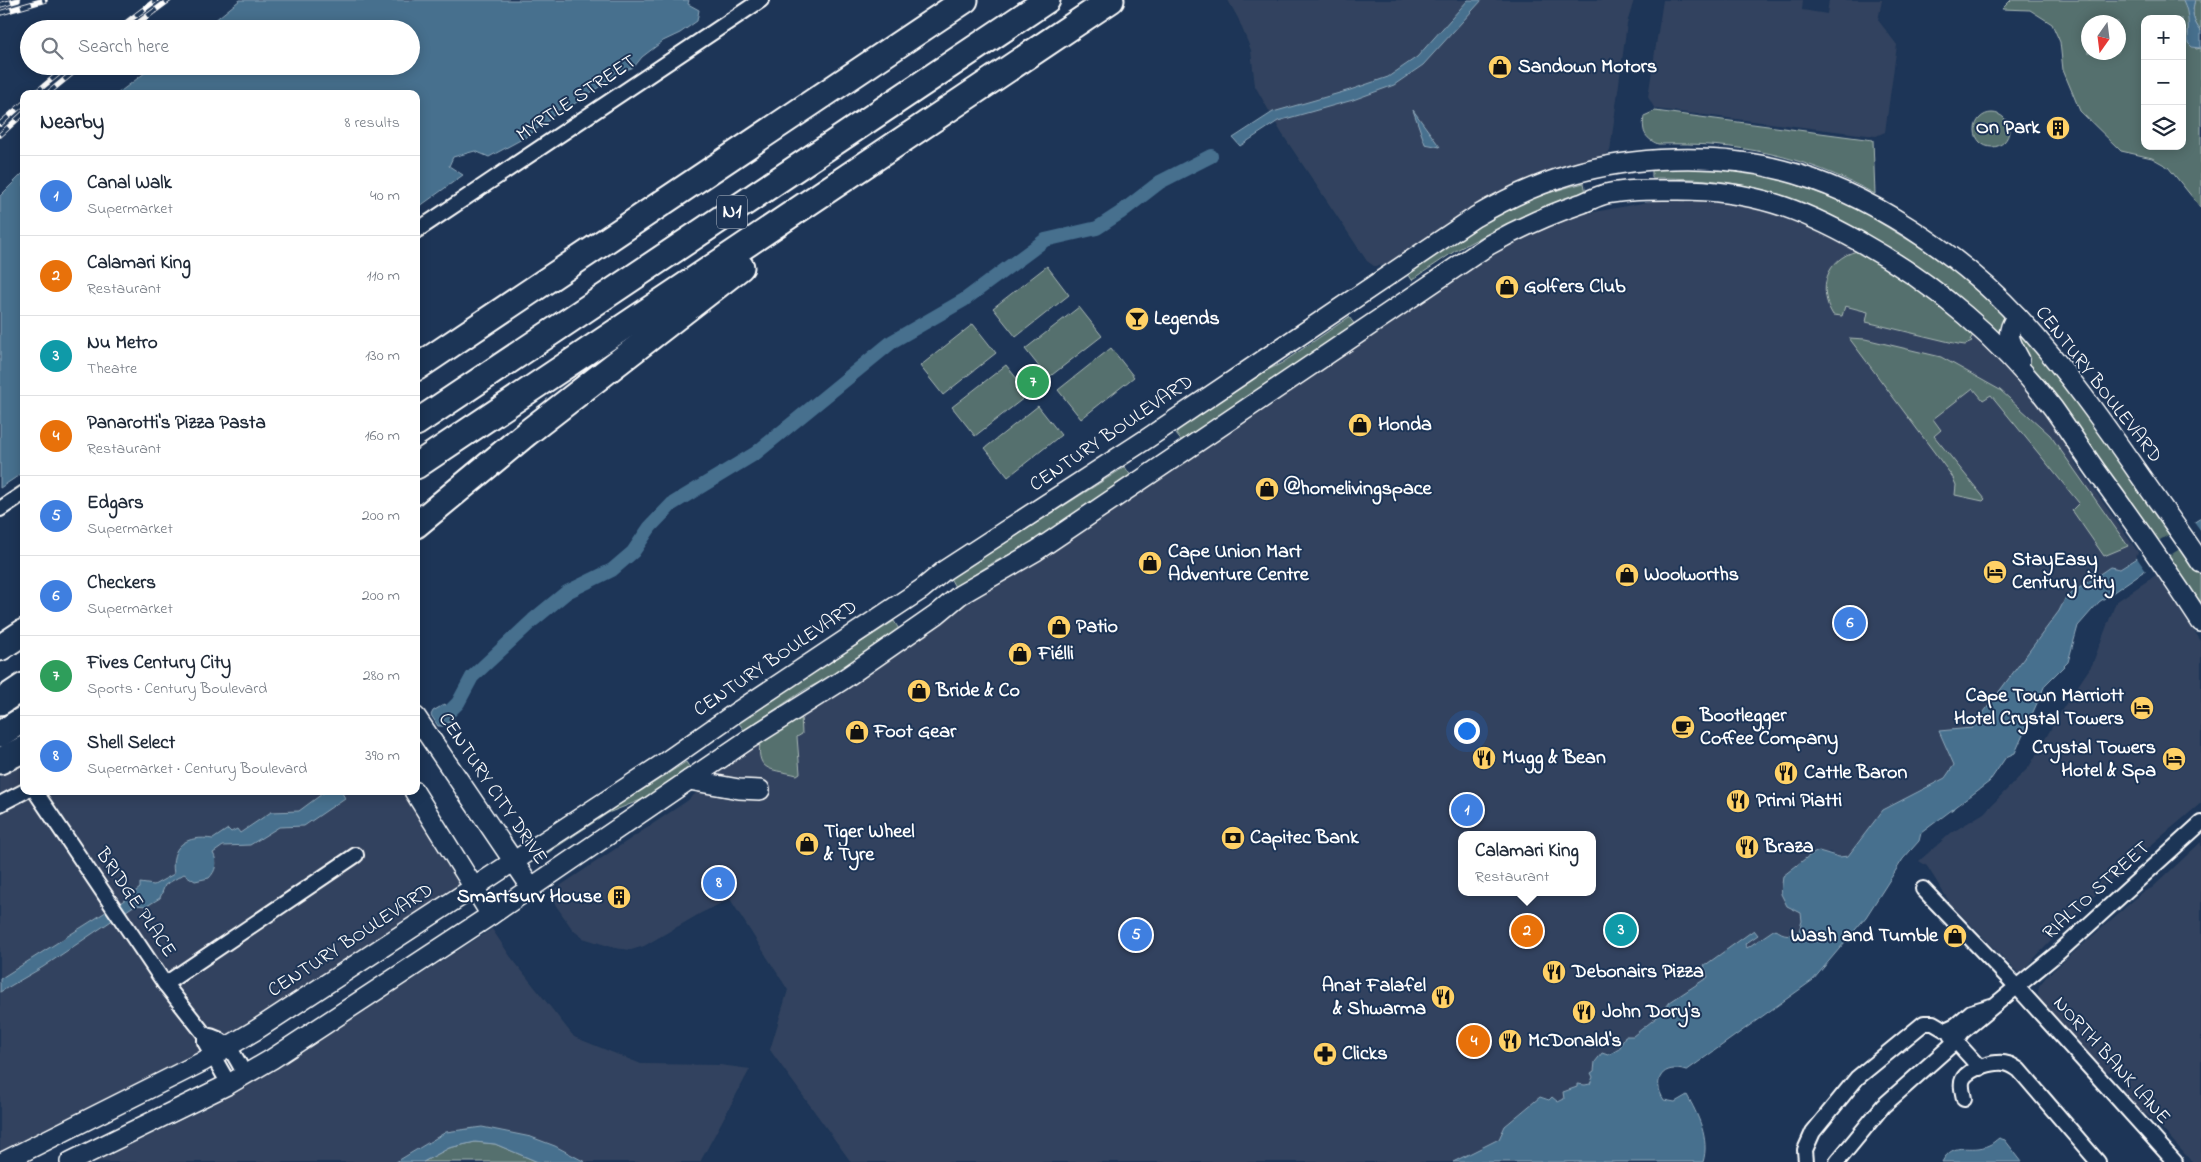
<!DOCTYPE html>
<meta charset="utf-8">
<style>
body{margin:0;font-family:"Indie Flower",sans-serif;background:#f2f2f3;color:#1f2937}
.controls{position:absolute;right:15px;top:15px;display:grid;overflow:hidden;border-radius:10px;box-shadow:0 2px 12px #0003}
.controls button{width:45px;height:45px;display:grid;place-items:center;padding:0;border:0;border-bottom:1px solid #e0e1e3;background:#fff;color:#1f2937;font:25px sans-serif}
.compass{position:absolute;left:2081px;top:15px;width:45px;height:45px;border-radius:50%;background:#fff;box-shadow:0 2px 12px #0003;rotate:194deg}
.you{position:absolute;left:1466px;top:730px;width:18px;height:18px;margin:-12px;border:4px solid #fff;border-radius:50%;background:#1a73e8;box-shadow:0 0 0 8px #1a73e833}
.badge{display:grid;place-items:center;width:32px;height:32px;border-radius:50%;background:#84754c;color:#fff;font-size:16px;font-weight:700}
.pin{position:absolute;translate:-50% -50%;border:2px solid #fff;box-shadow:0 1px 5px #0006}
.popup{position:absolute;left:1458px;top:831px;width:138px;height:65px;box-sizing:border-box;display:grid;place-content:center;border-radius:10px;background:#fff;filter:drop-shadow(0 1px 4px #0005);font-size:16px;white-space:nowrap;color:#747a83}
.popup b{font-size:19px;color:#1f2937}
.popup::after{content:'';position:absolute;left:50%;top:100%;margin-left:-10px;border:10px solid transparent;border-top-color:#fff}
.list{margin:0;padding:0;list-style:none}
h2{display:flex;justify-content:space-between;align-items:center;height:65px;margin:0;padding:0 20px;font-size:21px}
h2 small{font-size:16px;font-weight:400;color:#747a83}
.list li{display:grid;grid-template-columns:32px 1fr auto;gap:15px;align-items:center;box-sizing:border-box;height:80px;padding:0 20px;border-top:1px solid #e0e1e3}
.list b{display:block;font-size:19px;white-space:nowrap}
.list p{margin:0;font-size:16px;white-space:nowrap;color:#747a83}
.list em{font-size:16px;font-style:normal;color:#747a83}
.icon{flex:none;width:28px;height:28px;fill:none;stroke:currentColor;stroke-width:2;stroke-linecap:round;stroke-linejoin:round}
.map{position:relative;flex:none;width:2201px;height:1162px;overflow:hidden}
.search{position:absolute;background:#fff;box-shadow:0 2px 12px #0003;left:20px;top:20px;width:400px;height:55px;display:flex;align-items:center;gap:12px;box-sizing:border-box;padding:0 18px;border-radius:28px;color:#747a83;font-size:19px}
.panel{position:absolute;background:#fff;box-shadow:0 2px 12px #0003;left:20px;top:90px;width:400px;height:705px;border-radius:10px}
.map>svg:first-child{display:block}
.built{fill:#33435e;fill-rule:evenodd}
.green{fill:#54706e;stroke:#aab8b6;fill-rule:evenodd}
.water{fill:#466f8e;stroke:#90a9bb}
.pier{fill:#1d3557}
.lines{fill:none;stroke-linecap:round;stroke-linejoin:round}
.canal{stroke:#466f8e;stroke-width:14}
.street-casing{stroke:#fff;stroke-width:18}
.secondary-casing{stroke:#fff;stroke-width:22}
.highway-casing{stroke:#fff;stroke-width:29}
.street{stroke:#1d3557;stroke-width:14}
.secondary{stroke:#1d3557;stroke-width:19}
.highway{stroke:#1d3557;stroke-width:25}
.rail-casing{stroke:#fff;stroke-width:5.5}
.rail{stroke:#1d3557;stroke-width:4;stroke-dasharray:11;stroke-linecap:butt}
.labels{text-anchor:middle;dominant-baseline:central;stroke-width:4;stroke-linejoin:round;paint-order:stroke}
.shield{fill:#1d3557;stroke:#bbc2cd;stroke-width:1}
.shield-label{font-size:19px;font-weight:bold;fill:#fff}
.poi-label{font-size:20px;font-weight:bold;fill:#fff;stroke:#1d3557;text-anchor:start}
.street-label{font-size:20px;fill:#fff;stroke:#1d3557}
</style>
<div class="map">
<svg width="2201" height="1162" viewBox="0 0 2201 1162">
<rect width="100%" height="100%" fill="#1d3557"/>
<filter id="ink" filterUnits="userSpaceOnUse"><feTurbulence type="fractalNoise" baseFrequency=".02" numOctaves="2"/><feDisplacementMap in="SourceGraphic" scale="10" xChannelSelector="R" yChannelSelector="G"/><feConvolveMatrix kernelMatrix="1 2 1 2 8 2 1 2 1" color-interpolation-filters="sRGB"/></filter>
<g filter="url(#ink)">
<g class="built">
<polygon points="1228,0 1634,0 1627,23 1610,151 1600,160 1391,265 1374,266 1367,261 1281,132 1255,86 1251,50 1238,18"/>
<polygon points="1663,0 1803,0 1802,10 1827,14 1829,0 1882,0 1878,20 1897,45 1885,132 1876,136 1655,109 1648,97"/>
<path d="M1664,199L1717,201L1784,209L1847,242L1984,341L2054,421L2076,464L2140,555L2120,569L2066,597L2059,611L1972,728L1939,731L1954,765L1945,778L1883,810L1848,856L1839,857L1829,852L1798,864L1783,876L1781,894L1801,913L1802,921L1799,931L1791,935L1781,934L1775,929L1747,948L1745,944L1754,930L1708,977L1670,1002L1661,1014L1633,1036L1619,1049L1599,1056L1595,1062L1596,1068L1590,1083L1585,1085L1578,1084L1577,1087L1564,1092V1100L1562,1101L1540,1097L1505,1126L1499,1139L1452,1162H851L770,1050L788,990L730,899L701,913L644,946L631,950L615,948L583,938L573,930L548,894L687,801L730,764L801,715L1491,251L1534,227L1584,214ZM1462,835H1592V892H1462Z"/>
<polygon points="2156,575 2201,641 2201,803 2111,879 2019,974 1950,903 1927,866 1919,861 1951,833 1984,813 2029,767 2063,708 2092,665 2116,602"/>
<polygon points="24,764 24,791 403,791 462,884 253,1025 0,1157 0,776"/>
<polygon points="2201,842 2201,1162 2192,1162 2156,1122 2131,1103 2123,1092 2126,1081 2115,1069 2109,1072 2103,1070 2040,1000 2038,993 2039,986 2046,977 2143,892 2152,888"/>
<polygon points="492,929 510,956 574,1037 641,1064 720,1065 750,1069 700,1162 585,1162 555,1146 531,1137 482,1127 446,1132 396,1162 94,1162 211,1106 277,1067"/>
</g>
<g class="green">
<path d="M2011,0H2183L2187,8L2189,23L2188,34L2196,49L2201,48V208L2168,167L2152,158L2121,151L2080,111L2063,70L2060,42L2052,24L2030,10L2002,9ZM2145,19H2182V146H2145ZM2088,22H2118V52H2088Z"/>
<path d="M2195,0H2201V31C2193,22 2191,12 2195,0Z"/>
<path d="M1655,111L1873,140L1875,194C1803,155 1739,142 1658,144C1644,138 1642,131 1644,116Z"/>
<circle cx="1992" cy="130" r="17"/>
<path d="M1691,164L1753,173L1780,179L1851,205L1918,246L1953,270L1989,300L2047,359L2169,526L2201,575V608L2032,372L1795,201C1780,196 1765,190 1750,187C1718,179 1685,178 1652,178V167Z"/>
<path d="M1584,183L1586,193L1483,236L1455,251L1412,280L1407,272C1431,256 1454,237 1480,222C1512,204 1548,192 1584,183Z"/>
<path d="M1857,251C1898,264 1938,304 1972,330L1973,335L1970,340L1972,342L1965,345L1958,344L1866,322L1868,312L1845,306L1842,316L1833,315C1817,289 1826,259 1857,251Z"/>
<polygon points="1047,266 1069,295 1016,337 993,308"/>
<polygon points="1079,307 1102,336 1048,378 1025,349"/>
<polygon points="1349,317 1355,325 1183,443 1176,434 1180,426 1227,390 1282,363"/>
<polygon points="973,324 996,353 943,395 920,366"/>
<polygon points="1849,338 1865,339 1941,357 2000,390 2050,435 2128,546 2104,556 2072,510 2079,503 1991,395 1983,400 1973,388 1933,419 1941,430 1934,436 1985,499 1983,501 1955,495 1956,485 1952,476"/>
<polygon points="1111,348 1134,377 1081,419 1058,390"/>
<polygon points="1006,365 1029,394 975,436 952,407"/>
<polygon points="1038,406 1061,435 1008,477 985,448"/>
<polygon points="1125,467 1131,476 1030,545 994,562 955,587 950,578"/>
<polygon points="894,621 900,631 846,669 806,689 744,730 738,722"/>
<path d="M801,715L802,734L797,737L800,773L797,775C774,769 756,773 760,743Z"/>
<polygon points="686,762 692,771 666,790 608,813 543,856 541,851 606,808 641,791"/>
<polygon points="475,1142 495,1144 538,1162 423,1162 449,1148"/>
</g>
<g class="water">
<polygon points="240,0 689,0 688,4 699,10 697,21 680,33 663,41 642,57 634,67 621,72 574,104 558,110 549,120 526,137 489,157 475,151 453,157 449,166 463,175 416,209 416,94 117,94 154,66 411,66 411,29 204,29"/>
<polygon points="1468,0 1482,0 1423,65 1394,85 1353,100 1278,121 1240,146 1233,138 1273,112 1350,90 1388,77 1417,57"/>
<path d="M2183,0H2195C2191,12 2193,22 2201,31V48L2192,47L2188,43C2188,27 2190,15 2183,0Z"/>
<polygon points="1413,110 1440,147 1425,144"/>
<polygon points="24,172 24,472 0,488 0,196"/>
<path d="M2201,518V532L2099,602L2078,626L2068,662L2045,685L2015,753L2006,757L1989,782L1921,833L1919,841L1903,859L1866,917L1813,980L1686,1071C1663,1063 1651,1080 1664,1100L1675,1102L1687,1095C1698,1115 1710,1139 1703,1162H1453L1499,1139L1505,1126L1540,1097L1549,1100L1552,1097L1558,1102L1564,1099L1563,1092L1577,1087V1084L1585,1085L1590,1084L1593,1077L1591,1073L1594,1071L1595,1062L1602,1053L1608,1055L1619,1049L1625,1036H1633L1661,1014L1670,1002L1708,977L1704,966L1754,930L1758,935L1745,944L1747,948L1775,929C1784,936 1790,936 1799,931L1802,921L1801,913L1787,906L1781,894L1783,876L1810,855L1819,851L1839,857L1848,856L1883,810L1945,778L1954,765L1939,731L1972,728L2059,611L2066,597L2110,567L2120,569Z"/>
<polygon points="445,704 454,719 443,726 438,726 431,715 433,711"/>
<path d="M326,791H345L342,793L345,798L304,826L279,827L250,845L223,846L213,853C218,862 216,871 209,878L195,881L184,874L165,885L160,898L147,906L135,905L43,967L0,992V979L123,901L140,888V883L154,885L174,874C169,845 187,835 213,839L228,829L231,832L237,829L240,833L271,812L299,811Z"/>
<polygon points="482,1127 531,1137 555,1146 585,1162 538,1162 495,1144 475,1142 449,1148 423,1162 396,1162 446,1132"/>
<path d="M1999,1138L2005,1140L2022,1162H1942C1954,1139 1971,1154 1989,1145C1992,1144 1996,1140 1999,1138Z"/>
</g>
<polygon class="pier" points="2193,520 2201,531 2201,535 2146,571 2135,555"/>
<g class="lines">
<polyline class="canal" points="449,712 458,703 472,677 533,620 567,592 612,570 633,552 650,527 672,504 756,453 893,341 964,300 1045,240 1097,228 1120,213 1160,182 1211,156"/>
<g class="street-casing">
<g id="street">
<polyline points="416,231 761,0"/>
<polyline points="0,509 24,493"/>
<polyline points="35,791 165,984 205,1035 205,1042 229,1084"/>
<polyline points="0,804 25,791"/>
<polyline points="1923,889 2017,987 2175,1162"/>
<polyline points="165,984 356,855"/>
<path d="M205,1035C228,1038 235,1056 245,1075"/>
<polyline points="1950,1035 1980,1068"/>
<path d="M1964,1099C1963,1092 1960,1085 1963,1079C1969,1068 1997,1060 2008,1064C2012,1065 2016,1068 2019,1070L2098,1162"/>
<polyline points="1806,1162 1805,1150 1813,1132 1857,1078 1924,1023 1933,1023 1945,1030 1956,1025 1971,1012 1991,1006"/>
<polyline points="1837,1162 1883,1106 1956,1041 1962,1032 2059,952 2201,823"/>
</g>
</g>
<g class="secondary-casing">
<g id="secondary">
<path d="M2017,316C2003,335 2011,342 2020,360"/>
<polyline points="416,717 531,887"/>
<polyline points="689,780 739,789 760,790"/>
<polyline points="414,791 491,915"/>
<path d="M3,1162L202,1062L256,1030L661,765L734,714L922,589L945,570L1148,438L1475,217C1539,179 1600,161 1674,159C1710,158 1748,161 1782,170C1866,191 1961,255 2019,318C2064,367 2103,422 2141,477C2161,506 2182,534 2201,563"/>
<path d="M70,1162L229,1084L272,1059L491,915L749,739L841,681L936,615L960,595L1036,551L1489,245C1519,228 1548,215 1580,204C1589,201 1597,196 1606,194C1629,189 1655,190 1679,190C1750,190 1800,208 1860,242C1934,283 2002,341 2053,408C2068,429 2082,451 2097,472C2133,521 2168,571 2201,622"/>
</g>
</g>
<g class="highway-casing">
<g id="highway">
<polyline points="416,368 965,0"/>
<polyline points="416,423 1047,0"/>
<polyline points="416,466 1111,0"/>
<polyline points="416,525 527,433 741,267"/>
<polyline points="0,648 24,632"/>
<polyline points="0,702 24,686"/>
<polyline points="0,734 24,719"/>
<polyline points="0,761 24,749"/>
</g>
</g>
<use href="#street" class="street"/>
<use href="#secondary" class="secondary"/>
<use href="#highway" class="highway"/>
<g class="rail-casing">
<g id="rail">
<polyline points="0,5 18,0"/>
<polyline points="0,13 45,0"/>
<polyline points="118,29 156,0"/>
<polyline points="130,29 169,0"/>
<polyline points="34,94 68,66"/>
<polyline points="47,94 81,66"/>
<polyline points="0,124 24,103"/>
<polyline points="0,135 24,113"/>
</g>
</g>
<use href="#rail" class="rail"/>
</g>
</g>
<defs>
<g id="shop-disc" transform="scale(1.25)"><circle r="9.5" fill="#ffd166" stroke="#1d3557"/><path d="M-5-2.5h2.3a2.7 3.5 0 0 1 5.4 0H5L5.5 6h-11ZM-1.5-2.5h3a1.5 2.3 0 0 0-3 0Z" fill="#111"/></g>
<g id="building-disc" transform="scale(1.25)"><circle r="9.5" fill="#ffd166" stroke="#1d3557"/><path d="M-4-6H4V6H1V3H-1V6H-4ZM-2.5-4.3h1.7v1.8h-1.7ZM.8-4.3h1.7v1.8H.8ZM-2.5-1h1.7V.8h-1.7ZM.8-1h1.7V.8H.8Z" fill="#111"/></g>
<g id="bar-disc" transform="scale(1.25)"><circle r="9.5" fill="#ffd166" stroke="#1d3557"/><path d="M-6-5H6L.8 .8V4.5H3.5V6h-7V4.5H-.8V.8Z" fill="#111"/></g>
<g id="hotel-disc" transform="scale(1.25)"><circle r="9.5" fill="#ffd166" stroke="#1d3557"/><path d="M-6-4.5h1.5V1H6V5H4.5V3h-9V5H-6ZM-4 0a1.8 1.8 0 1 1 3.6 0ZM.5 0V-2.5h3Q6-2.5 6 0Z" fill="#111"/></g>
<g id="cafe-disc" transform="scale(1.25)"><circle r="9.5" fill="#ffd166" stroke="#1d3557"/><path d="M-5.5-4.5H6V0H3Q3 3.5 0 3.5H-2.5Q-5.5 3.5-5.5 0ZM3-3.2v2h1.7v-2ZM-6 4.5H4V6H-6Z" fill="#111"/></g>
<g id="restaurant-disc" transform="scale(1.25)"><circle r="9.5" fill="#ffd166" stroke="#1d3557"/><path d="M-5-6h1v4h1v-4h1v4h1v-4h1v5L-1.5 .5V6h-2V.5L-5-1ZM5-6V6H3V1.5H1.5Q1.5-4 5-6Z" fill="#111"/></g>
<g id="bank-disc" transform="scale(1.25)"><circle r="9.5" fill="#ffd166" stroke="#1d3557"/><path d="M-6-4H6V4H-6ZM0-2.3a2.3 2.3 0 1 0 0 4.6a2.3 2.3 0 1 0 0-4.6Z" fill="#111"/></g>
<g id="pharmacy-disc" transform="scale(1.25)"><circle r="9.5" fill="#ffd166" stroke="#1d3557"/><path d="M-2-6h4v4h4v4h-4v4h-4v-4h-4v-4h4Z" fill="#111"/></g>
</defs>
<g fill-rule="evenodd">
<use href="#shop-disc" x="1500" y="67"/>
<use href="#building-disc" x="2058" y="128"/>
<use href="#shop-disc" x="1507" y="287"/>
<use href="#bar-disc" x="1137" y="319"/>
<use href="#shop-disc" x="1360" y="425"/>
<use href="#shop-disc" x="1267" y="489"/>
<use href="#shop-disc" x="1150" y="563"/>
<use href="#hotel-disc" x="1995" y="572"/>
<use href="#shop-disc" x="1627" y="575"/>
<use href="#shop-disc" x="1059" y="627"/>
<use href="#shop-disc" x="1020" y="654"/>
<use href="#shop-disc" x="919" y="691"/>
<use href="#hotel-disc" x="2142" y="708"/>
<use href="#cafe-disc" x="1683" y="727"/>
<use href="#shop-disc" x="857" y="732"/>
<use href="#restaurant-disc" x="1484" y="758"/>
<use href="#hotel-disc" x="2174" y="759"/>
<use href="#restaurant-disc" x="1786" y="773"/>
<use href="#restaurant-disc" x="1738" y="801"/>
<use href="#bank-disc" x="1233" y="838"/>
<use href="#shop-disc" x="807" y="844"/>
<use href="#restaurant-disc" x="1747" y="847"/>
<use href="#building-disc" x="619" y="897"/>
<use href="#shop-disc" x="1955" y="936"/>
<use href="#restaurant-disc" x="1554" y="972"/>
<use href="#restaurant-disc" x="1443" y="997"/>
<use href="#restaurant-disc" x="1584" y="1012"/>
<use href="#restaurant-disc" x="1510" y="1041"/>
<use href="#pharmacy-disc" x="1325" y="1054"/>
</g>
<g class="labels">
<rect class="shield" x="717" y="195.5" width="30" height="33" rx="4"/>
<g class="shield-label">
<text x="732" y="212">N1</text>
</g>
<g class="poi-label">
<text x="1518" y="67">Sandown Motors</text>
<text x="2040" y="128" text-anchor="end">On Park</text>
<text x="1524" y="287">Golfers Club</text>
<text x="1154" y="319">Legends</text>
<text x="1378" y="425">Honda</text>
<text x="1284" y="489">@homelivingspace</text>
<text x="1168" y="552">Cape Union Mart<tspan x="1168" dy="23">Adventure Centre</tspan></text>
<text x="2012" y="560">StayEasy<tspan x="2012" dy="23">Century City</tspan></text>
<text x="1644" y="575">Woolworths</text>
<text x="1076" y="627">Patio</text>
<text x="1038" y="654">Fiélli</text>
<text x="936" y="691">Bride &amp; Co</text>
<text x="2124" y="696" text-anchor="end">Cape Town Marriott<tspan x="2124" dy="23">Hotel Crystal Towers</tspan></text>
<text x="1700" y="716">Bootlegger<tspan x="1700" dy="23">Coffee Company</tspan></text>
<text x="874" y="732">Foot Gear</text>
<text x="2156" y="748" text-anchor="end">Crystal Towers<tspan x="2156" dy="23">Hotel &amp; Spa</tspan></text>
<text x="1502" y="758">Mugg &amp; Bean</text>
<text x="1804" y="773">Cattle Baron</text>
<text x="1756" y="801">Primi Piatti</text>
<text x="824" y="832">Tiger Wheel<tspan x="824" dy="23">&amp; Tyre</tspan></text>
<text x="1250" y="838">Capitec Bank</text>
<text x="1764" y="847">Braza</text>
<text x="602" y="897" text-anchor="end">Smartsurv House</text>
<text x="1938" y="936" text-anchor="end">Wash and Tumble</text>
<text x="1572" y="972">Debonairs Pizza</text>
<text x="1426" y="986" text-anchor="end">Anat Falafel<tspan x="1426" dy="23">&amp; Shwarma</tspan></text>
<text x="1602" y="1012">John Dory's</text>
<text x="1528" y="1041">McDonald's</text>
<text x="1342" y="1054">Clicks</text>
</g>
<g class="street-label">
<text transform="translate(577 99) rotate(-34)">MYRTLE STREET</text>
<text transform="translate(2098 385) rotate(52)">CENTURY BOULEVARD</text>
<text transform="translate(1112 434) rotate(-34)">CENTURY BOULEVARD</text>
<text transform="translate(776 659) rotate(-34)">CENTURY BOULEVARD</text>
<text transform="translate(492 789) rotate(56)">CENTURY CITY DRIVE</text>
<text transform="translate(2097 891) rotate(-42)">RIALTO STREET</text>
<text transform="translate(135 903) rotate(56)">BRIDGE PLACE</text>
<text transform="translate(351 941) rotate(-33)">CENTURY BOULEVARD</text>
<text transform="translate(2111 1061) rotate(48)">NORTH BANK LANE</text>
</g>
</g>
</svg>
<div class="controls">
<button>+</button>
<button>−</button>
<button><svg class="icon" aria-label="layers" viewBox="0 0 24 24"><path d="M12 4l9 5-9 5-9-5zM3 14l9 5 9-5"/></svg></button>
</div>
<svg class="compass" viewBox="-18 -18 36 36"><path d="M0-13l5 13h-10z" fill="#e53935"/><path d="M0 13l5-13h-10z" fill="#747a83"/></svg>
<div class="you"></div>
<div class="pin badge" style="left:1467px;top:810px;background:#3f7fe0">1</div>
<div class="pin badge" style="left:1527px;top:931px;background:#e8710a">2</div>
<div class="popup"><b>Calamari King</b>Restaurant</div>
<div class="pin badge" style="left:1621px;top:930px;background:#0f9aa8">3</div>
<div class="pin badge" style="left:1474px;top:1041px;background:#e8710a">4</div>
<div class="pin badge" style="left:1136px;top:935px;background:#3f7fe0">5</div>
<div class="pin badge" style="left:1850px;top:623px;background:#3f7fe0">6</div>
<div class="pin badge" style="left:1033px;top:382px;background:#2e9e5b">7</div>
<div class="pin badge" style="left:719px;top:883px;background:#3f7fe0">8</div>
<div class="search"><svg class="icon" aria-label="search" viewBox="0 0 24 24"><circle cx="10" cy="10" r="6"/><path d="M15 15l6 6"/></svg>Search here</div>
<section class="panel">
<h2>Nearby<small>8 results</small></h2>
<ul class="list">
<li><span class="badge" style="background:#3f7fe0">1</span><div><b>Canal Walk</b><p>Supermarket</p></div><em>40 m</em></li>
<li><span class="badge" style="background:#e8710a">2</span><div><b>Calamari King</b><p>Restaurant</p></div><em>110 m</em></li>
<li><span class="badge" style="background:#0f9aa8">3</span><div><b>Nu Metro</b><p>Theatre</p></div><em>130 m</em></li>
<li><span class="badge" style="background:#e8710a">4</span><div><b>Panarotti's Pizza Pasta</b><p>Restaurant</p></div><em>160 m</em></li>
<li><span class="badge" style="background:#3f7fe0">5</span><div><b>Edgars</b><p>Supermarket</p></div><em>200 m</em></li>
<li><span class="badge" style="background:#3f7fe0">6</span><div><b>Checkers</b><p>Supermarket</p></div><em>200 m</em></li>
<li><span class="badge" style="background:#2e9e5b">7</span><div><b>Fives Century City</b><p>Sports · Century Boulevard</p></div><em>280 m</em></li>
<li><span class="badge" style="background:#3f7fe0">8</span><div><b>Shell Select</b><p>Supermarket · Century Boulevard</p></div><em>390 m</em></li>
</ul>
</section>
</div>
